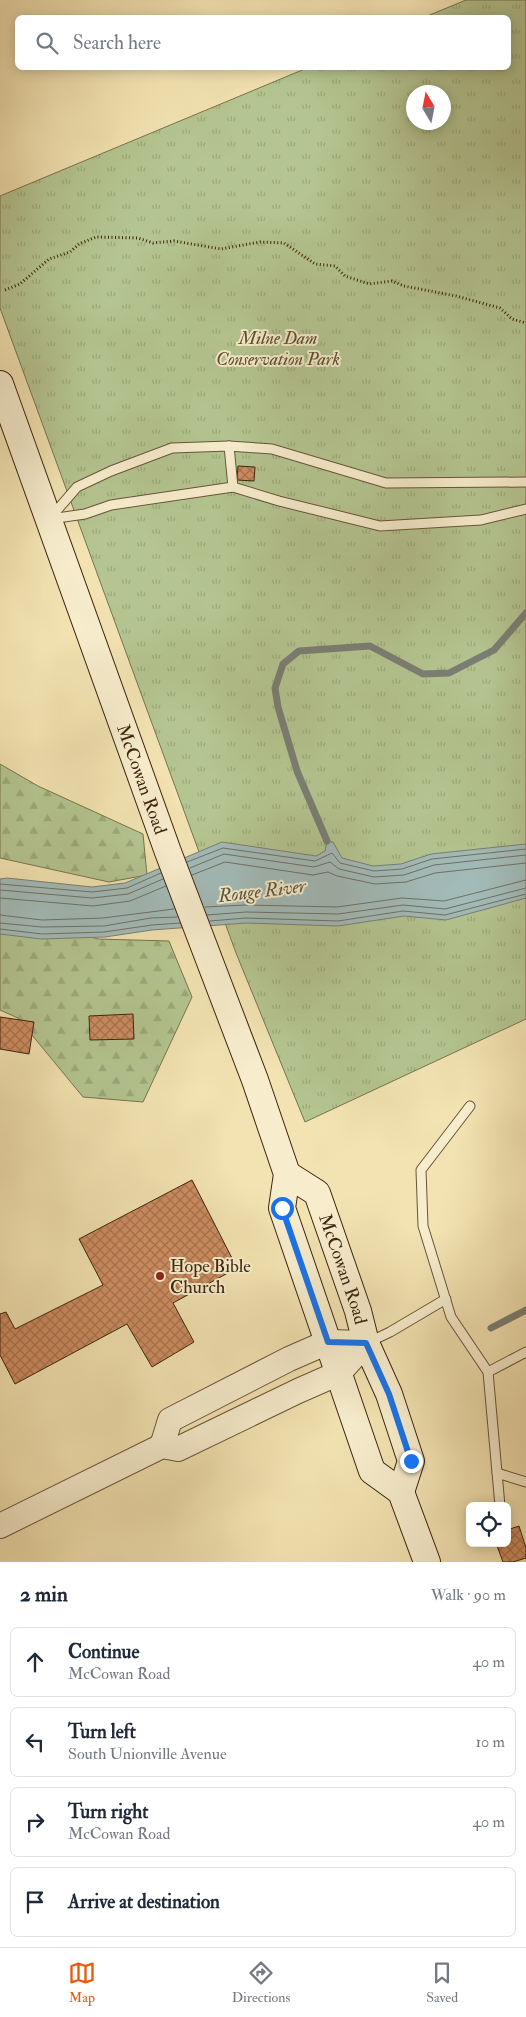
<!DOCTYPE html>
<meta charset="utf-8">
<style>
body{margin:0;font-family:"IM FELL Double Pica",serif;background:#f2f2f3;color:#1f2937}
.controls{position:absolute;right:15px;bottom:15px;display:grid;overflow:hidden;border-radius:8px;box-shadow:0 2px 12px #0003}
.controls button{width:45px;height:45px;display:grid;place-items:center;padding:0;border:0;border-bottom:1px solid #e0e1e3;background:#fff;color:#1f2937;font:25px sans-serif}
.compass{position:absolute;left:406px;top:85px;width:45px;height:45px;border-radius:50%;background:#fff;box-shadow:0 2px 12px #0003;rotate:350deg}
.stop{position:absolute;width:15px;height:15px;margin:-11px;border:4px solid #1a73e8;border-radius:50%;background:#fff}
.stop.end{background:#1a73e8;border-color:#fff;box-shadow:0 1px 5px #0008}
.list{margin:0;padding:0;list-style:none}
h2{display:flex;justify-content:space-between;align-items:center;height:65px;margin:0;padding:0 20px;font-size:21px}
h2 small{font-size:16px;font-weight:400;color:#747a83}
.list li{display:grid;grid-template-columns:32px 1fr auto;gap:15px;align-items:center;box-sizing:border-box;height:70px;margin:0 10px 10px;padding:0 10px;border:1px solid #e0e1e3;border-radius:8px}
.list b{display:block;font-size:19px;white-space:nowrap}
.list p{margin:0;font-size:16px;white-space:nowrap;color:#747a83}
.list em{font-size:16px;font-style:normal;color:#747a83}
.icon{flex:none;width:28px;height:28px;fill:none;stroke:currentColor;stroke-width:2;stroke-linecap:round;stroke-linejoin:round}
.map{position:relative;flex:none;width:526px;height:1562px;overflow:hidden}
.search{position:absolute;background:#fff;box-shadow:0 2px 12px #0003;left:15px;right:15px;top:15px;height:55px;display:flex;align-items:center;gap:12px;box-sizing:border-box;padding:0 18px;border-radius:8px;color:#747a83;font-size:19px}
.sheet{height:385px;background:#fff}
nav{display:flex;justify-content:space-around;align-items:center;box-sizing:border-box;height:70px;border-top:1px solid #e0e1e3;background:#fff;font-size:14px;color:#747a83}
nav a{display:grid;justify-items:center;gap:2px}
nav .on{color:#ea580c}
.map>svg:first-child{display:block}
.forest{fill:url(#forest-firs);stroke:#78744e}
.park{fill:url(#park-tufts);stroke:#78744e;fill-rule:evenodd}
.water{fill:#a2bbb9;stroke:#7a7f74}
.lines{fill:none;stroke-linecap:round;stroke-linejoin:round}
.shore{stroke:#707062;stroke-width:1}
.stream{stroke:#7a7f74;stroke-width:7}
.building{fill:url(#building-cross-hatch);stroke:#3d240c}
.service-casing{stroke:#6a5436;stroke-width:11}
.tertiary-casing{stroke:#6a5436;stroke-width:26}
.secondary-casing{stroke:#3d240c;stroke-width:28}
.path{stroke:#3d240c;stroke-width:3;stroke-dasharray:1 2.5;stroke-linecap:butt}
.service{stroke:#f7edcd;stroke-width:9}
.tertiary{stroke:#f7edcd;stroke-width:24}
.secondary{stroke:#f7edcd;stroke-width:26}
.route{stroke:#1a73e8;stroke-width:6}
.poi-dot{fill:#8f2418;stroke:#f7edcd;stroke-width:2}
.labels{text-anchor:middle;dominant-baseline:central;stroke-width:4;stroke-linejoin:round;paint-order:stroke}
.park-label{font-size:18px;font-style:italic;fill:#5b4c2d;stroke:#f7edcd}
.street-label{font-size:18px;fill:#3d240c;stroke:#f7edcd}
.poi-label{font-size:18px;fill:#3d240c;stroke:#f7edcd;text-anchor:start}
.water-label{font-size:19px;font-style:italic;fill:#5b5140;stroke:#f7edcd}
</style>
<div class="map">
<svg width="526" height="1562" viewBox="0 0 526 1562">
<defs>
<pattern id="forest-firs" width="22" height="20" patternUnits="userSpaceOnUse" patternTransform="scale(1.25)"><rect width="22" height="20" fill="#b4c591"/><path d="M5 1l3.5 6h-7zM16 11l3.5 6h-7z" fill="#9ca97c"/></pattern>
<pattern id="park-tufts" width="24" height="20" patternUnits="userSpaceOnUse" patternTransform="scale(1.25)"><rect width="24" height="20" fill="#b4c591"/><path d="M3 7l-1-3M5 7V3M7 7l1-3M15 17l-1-3M17 17v-4M19 17l1-3" fill="none" stroke="#9ca97c"/></pattern>
<pattern id="building-cross-hatch" width="8" height="8" patternUnits="userSpaceOnUse" patternTransform="scale(1.25)"><rect width="8" height="8" fill="#cd8d61"/><path d="M0 0l8 8M0 8l8-8" fill="none" stroke="#a8734e"/></pattern>
</defs>
<rect width="100%" height="100%" fill="#f3e3b2"/>
<filter id="stains"><feTurbulence type="fractalNoise" baseFrequency=".004" numOctaves="4"/><feColorMatrix values="0 0 0 0 .2 0 0 0 0 .09 0 0 0 0 .02 0 0 0 .5 -.17"/></filter>
<radialGradient id="worn" r=".72"><stop offset=".6" stop-color="#630" stop-opacity="0"/><stop offset="1" stop-color="#630" stop-opacity=".3"/></radialGradient>
<g class="forest">
<polygon points="0,764 38,786 143,834 147,875 109,882 0,858"/>
<polygon points="0,910 98,939 169,941 192,997 143,1102 83,1097 18,1018 0,1010"/>
</g>
<path class="park" d="M466,0H526V1019L305,1122L236,953L0,308V196L307,68H508V18L425,17ZM414,92H444V122H414Z"/>
<polygon class="water" points="327,841 333,842 342,858 373,866 401,864 431,854 526,844 526,898 446,920 404,916 338,926 246,923 152,930 105,937 41,939 0,934 0,879 7,878 92,887 125,883 222,842 316,856 325,851"/>
<g class="lines">
<g class="shore">
<polyline points="187,862 223,848 315,861 332,853 340,863 374,871 402,869 432,859 526,849"/>
<polyline points="190,868 224,854 314,867 330,862 339,869 374,877 404,875 434,865 526,855"/>
<polyline points="192,875 225,862 313,875 328,872 337,876 375,884 406,882 435,873 526,863"/>
<polyline points="0,884 92,892 127,888 161,873"/>
<polyline points="0,890 92,898 128,894 163,879"/>
<polyline points="0,898 93,906 130,901 166,886"/>
<polyline points="205,907 246,905 337,907 402,898 444,901 526,880"/>
<polyline points="0,915 42,920 103,918 174,909"/>
<polyline points="207,915 246,912 338,914 403,905 445,909 526,888"/>
<polyline points="210,921 246,918 338,921 403,911 445,915 526,894"/>
<polyline points="0,923 42,927 104,926 151,918 177,917"/>
<polyline points="0,929 42,934 104,932 152,925 180,923"/>
</g>
<g class="stream">
<polyline points="327,841 297,771 278,707 275,688 283,664 299,651 370,646 423,674 449,673 494,650 526,613"/>
<polyline points="491,1328 526,1310"/>
</g>
</g>
<g class="building">
<polygon points="238,466 255,467 254,481 237,480"/>
<polygon points="133,1014 134,1039 90,1040 89,1016"/>
<polygon points="0,1017 34,1022 29,1054 0,1049"/>
<polygon points="192,1180 237,1268 173,1303 194,1342 152,1367 127,1324 15,1384 0,1355 0,1314 6,1312 15,1329 103,1285 79,1239"/>
<polygon points="519,1526 526,1548 526,1558 513,1562 503,1562 496,1543 507,1543 507,1530"/>
</g>
<g class="lines">
<g class="service-casing">
<g id="service">
<polyline points="229,446 233,487"/>
<polyline points="52,516 77,487 111,471 172,448 229,446 272,449 386,483 526,482"/>
<polyline points="50,519 85,514 111,505 233,487 279,501 380,526 481,520 526,509"/>
<polyline points="470,1106 421,1170 423,1226 451,1317 488,1372 500,1506"/>
<polyline points="367,1343 390,1332 446,1299"/>
<polyline points="488,1372 526,1352"/>
<polyline points="497,1473 526,1482"/>
</g>
</g>
<g class="tertiary-casing">
<g id="tertiary">
<polyline points="162,1446 170,1420 289,1359 328,1342 366,1343"/>
<polyline points="0,1526 162,1446 178,1449 298,1391 339,1373 366,1343"/>
</g>
</g>
<g class="secondary-casing">
<g id="secondary">
<path id="s1" d="M0,384L168,852L255,1080L287,1174L282,1208L372,1471L401,1492L427,1562"/>
<path id="s2" d="M287,1174L317,1193L358,1311L366,1343L389,1394L411,1461L401,1492"/>
</g>
</g>
<polyline class="path" points="5,290 20,284 49,259 70,252 79,244 96,237 138,238 153,243 174,241 221,249 260,242 284,243 315,264 335,266 345,276 369,284 392,281 404,286 456,296 500,308 512,319 526,323"/>
<use href="#service" class="service"/>
<use href="#tertiary" class="tertiary"/>
<use href="#secondary" class="secondary"/>
</g>
<g class="lines">
<polyline class="route" points="282,1208 328,1342 366,1343 389,1394 411,1461"/>
</g>
<circle class="poi-dot" cx="160" cy="1276" r="5"/>
<g class="labels">
<g class="park-label">
<text x="278" y="338">Milne Dam<tspan x="278" dy="21">Conservation Park</tspan></text>
</g>
<g class="street-label">
<text stroke="none"><textPath href="#s1" startOffset="420">McCowan Road</textPath></text>
<text stroke="none"><textPath href="#s2" startOffset="116">McCowan Road</textPath></text>
</g>
<g class="poi-label">
<text x="170" y="1266">Hope Bible<tspan x="170" dy="21">Church</tspan></text>
</g>
<g class="water-label">
<text transform="translate(262 891) rotate(-7)">Rouge River</text>
</g>
</g>
<rect width="100%" height="100%" filter="url(#stains)"/>
<rect width="100%" height="100%" fill="url(#worn)"/>
</svg>
<div class="controls">
<button><svg class="icon" aria-label="locate" viewBox="0 0 24 24"><circle cx="12" cy="12" r="6"/><path d="M12 2v4M12 18v4M2 12h4M18 12h4"/></svg></button>
</div>
<svg class="compass" viewBox="-18 -18 36 36"><path d="M0-13l5 13h-10z" fill="#e53935"/><path d="M0 13l5-13h-10z" fill="#747a83"/></svg>
<div class="stop" style="left:282px;top:1208px"></div>
<div class="stop end" style="left:411px;top:1461px"></div>
<div class="search"><svg class="icon" aria-label="search" viewBox="0 0 24 24"><circle cx="10" cy="10" r="6"/><path d="M15 15l6 6"/></svg>Search here</div>
</div>
<section class="sheet">
<h2>2 min<small>Walk · 90 m</small></h2>
<ul class="list">
<li><svg class="icon" aria-label="ahead" viewBox="0 0 24 24"><path d="M12 20V5M6 11l6-6 6 6"/></svg><div><b>Continue</b><p>McCowan Road</p></div><em>40 m</em></li>
<li><svg class="icon" aria-label="left" viewBox="0 0 24 24"><path d="M17 20v-9H6M10 6l-5 5 5 5"/></svg><div><b>Turn left</b><p>South Unionville Avenue</p></div><em>10 m</em></li>
<li><svg class="icon" aria-label="right" viewBox="0 0 24 24"><path d="M7 20v-9h11M14 6l5 5-5 5"/></svg><div><b>Turn right</b><p>McCowan Road</p></div><em>40 m</em></li>
<li><svg class="icon" aria-label="arrive" viewBox="0 0 24 24"><path d="M6 21V4h12l-3 4 3 4H6"/></svg><div><b>Arrive at destination</b></div></li>
</ul>
</section>
<nav>
<a class="on"><svg class="icon" aria-label="map" viewBox="0 0 24 24"><path d="M3 6l6-2 6 2 6-2v14l-6 2-6-2-6 2zM9 4v14M15 6v14"/></svg>Map</a>
<a><svg class="icon" aria-label="directions" viewBox="0 0 24 24"><path d="M12 3l9 9-9 9-9-9zM9 14v-3h6M13 9l2 2-2 2"/></svg>Directions</a>
<a><svg class="icon" aria-label="saved" viewBox="0 0 24 24"><path d="M7 4h10v16l-5-4-5 4z"/></svg>Saved</a>
</nav>
